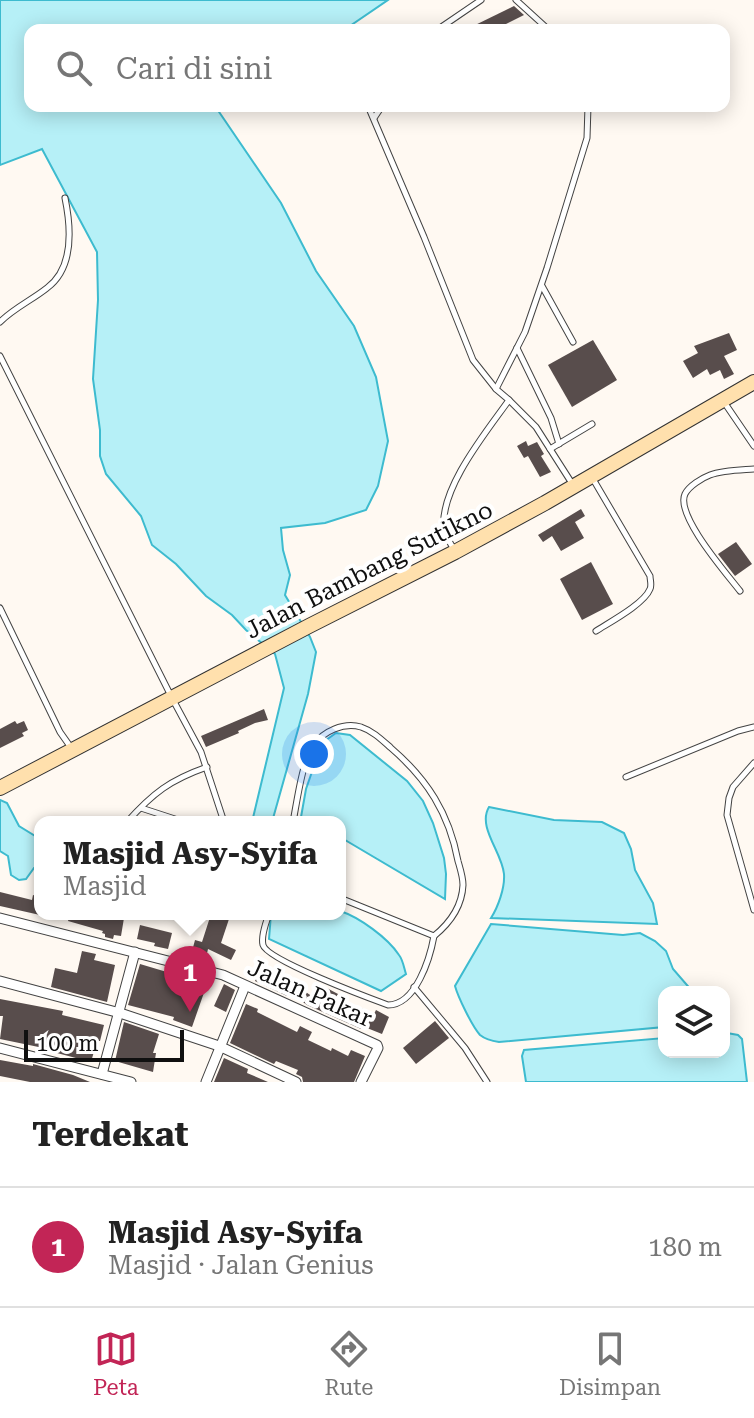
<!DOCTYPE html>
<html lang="id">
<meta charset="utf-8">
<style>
body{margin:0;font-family:"Roboto Serif",serif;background:#f6f6f6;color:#222}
.controls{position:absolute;right:24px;bottom:24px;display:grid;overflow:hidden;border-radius:16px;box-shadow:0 4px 20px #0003}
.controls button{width:72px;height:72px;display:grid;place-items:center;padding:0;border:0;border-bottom:2px solid #e0e0e0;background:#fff;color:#222;font:40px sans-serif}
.scale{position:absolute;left:24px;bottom:20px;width:160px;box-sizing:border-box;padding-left:8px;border:4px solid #101010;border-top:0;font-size:22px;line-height:28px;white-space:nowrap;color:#101010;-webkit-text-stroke:6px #fff;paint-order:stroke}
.you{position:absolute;left:314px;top:754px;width:28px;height:28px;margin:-20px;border:6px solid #fff;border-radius:50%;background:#1a73e8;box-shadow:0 0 0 12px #1a73e833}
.badge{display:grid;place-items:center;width:52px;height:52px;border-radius:50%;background:#c22556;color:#fff;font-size:26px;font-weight:700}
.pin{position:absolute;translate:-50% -66px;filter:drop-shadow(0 2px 4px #0008)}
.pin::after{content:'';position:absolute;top:42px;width:28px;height:24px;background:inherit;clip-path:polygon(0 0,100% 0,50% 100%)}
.popup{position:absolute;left:34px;top:816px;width:312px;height:104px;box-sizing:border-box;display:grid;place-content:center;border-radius:16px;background:#fff;filter:drop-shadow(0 2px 6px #0005);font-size:26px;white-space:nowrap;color:#767676}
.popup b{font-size:30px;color:#222}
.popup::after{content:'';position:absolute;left:50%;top:100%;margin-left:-16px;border:16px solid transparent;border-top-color:#fff}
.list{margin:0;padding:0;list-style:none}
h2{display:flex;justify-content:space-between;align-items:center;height:104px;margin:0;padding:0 32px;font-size:34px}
h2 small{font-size:26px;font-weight:400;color:#767676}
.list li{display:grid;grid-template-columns:52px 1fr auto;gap:24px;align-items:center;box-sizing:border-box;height:120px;padding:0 32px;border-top:2px solid #e0e0e0}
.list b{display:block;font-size:30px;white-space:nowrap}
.list p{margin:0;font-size:26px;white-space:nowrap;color:#767676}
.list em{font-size:26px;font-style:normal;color:#767676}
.icon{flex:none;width:44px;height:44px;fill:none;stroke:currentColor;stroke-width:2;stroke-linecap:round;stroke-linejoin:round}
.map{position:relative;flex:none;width:754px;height:1082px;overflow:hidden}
.search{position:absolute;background:#fff;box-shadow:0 4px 20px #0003;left:24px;right:24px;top:24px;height:88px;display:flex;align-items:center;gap:20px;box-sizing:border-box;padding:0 28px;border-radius:16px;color:#767676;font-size:30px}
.sheet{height:224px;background:#fff}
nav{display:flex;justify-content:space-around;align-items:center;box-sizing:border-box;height:112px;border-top:2px solid #e0e0e0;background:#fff;font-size:22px;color:#767676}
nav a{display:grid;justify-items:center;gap:4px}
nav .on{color:#c22556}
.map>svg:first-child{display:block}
.water{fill:#b6f0f7;stroke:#3dbbcf;stroke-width:2}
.building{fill:#584d4c}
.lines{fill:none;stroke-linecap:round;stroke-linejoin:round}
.lane-casing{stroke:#434343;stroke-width:7}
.street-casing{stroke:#434343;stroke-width:11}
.secondary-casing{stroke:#323232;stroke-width:16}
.lane{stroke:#fff;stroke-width:5}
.street{stroke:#fff;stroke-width:9}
.secondary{stroke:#ffe0ad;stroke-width:14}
.labels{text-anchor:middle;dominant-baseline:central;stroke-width:8;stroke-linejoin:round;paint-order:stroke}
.street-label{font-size:24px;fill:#101010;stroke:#fff}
</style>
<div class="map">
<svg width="754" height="1082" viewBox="0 0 754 1082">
<rect width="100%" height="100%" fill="#fff9f2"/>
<g class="water">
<polygon points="0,0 388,0 344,30 30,30 30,106 215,106 281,203 316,271 354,326 376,377 388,441 378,486 366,510 325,523 281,528 283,550 290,575 285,595 310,637 316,652 308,694 272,822 252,822 284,688 275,654 246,630 232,615 206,596 176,564 152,545 141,516 106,474 100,456 100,430 93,379 98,300 97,252 42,149 0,165"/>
<polygon points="336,733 350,735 407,781 423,801 433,823 444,858 446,874 445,899 340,837 340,822 311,822 301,817 306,789 322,743"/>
<polygon points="0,800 7,803 19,826 40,839 40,868 34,868 26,879 19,880 11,875 8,856 0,851"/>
<path d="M 489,807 L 554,820 L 602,822 L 624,833 L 631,849 L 635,870 L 653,903 L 657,924 L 491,918 C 498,907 505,888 504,874 C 502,852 477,827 489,807 Z"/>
<path d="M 340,911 C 359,917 388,938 399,955 C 403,960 404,968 406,974 L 381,991 L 269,939 L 271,914 L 340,914 Z"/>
<path d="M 491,924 L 623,935 L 640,933 L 655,941 L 666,951 L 673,969 L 693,992 L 664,992 L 664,1027 L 499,1042 C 492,1041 485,1039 480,1035 C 472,1026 458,997 455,986 Z"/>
<polygon points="727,1033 738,1035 742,1039 747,1082 526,1082 522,1056 524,1050 664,1038 664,1052 724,1052 724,1034"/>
</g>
<g class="building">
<polygon points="514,6 524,15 494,30 465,30"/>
<polygon points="729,333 737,350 724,356 734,374 724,379 720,370 710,375 707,369 693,378 683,361 698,353 694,346"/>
<polygon points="593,340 617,380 572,407 548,365"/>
<polygon points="526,441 528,446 537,442 544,454 541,456 551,472 540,477 528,456 524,458 517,446"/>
<polygon points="581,509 585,516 575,522 584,538 561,551 552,536 543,542 538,535"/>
<polygon points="736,542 752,564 735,576 718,554"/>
<polygon points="591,562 613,604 582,620 560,579"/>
<polygon points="264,709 268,720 255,723 238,731 239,733 206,747 201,736"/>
<polygon points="15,721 17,724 24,721 28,730 22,733 24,736 0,748 0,729"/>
<polygon points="0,892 32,900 33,895 40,897 40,915 0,906"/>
<polygon points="70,914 103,914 124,918 121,936 114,935 113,939 105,937 105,934 102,933 103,931 68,921"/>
<polygon points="211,914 230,916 221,943 236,950 231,960 208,949 205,962 190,959 195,940 202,942"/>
<polygon points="140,925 172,933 168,949 154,946 155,943 137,939"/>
<polygon points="82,951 96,954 94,960 115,965 107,1002 51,987 55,968 77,973"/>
<polygon points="140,964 207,984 192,1027 173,1020 174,1017 128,1005"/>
<polygon points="261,967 295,982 294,984 316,999 323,986 338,994 336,997 374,1014 376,1010 389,1017 382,1034 362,1026 361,1029 307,1005 289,992 287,996 255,981"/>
<polygon points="224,984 235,990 226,1012 214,1006"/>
<polygon points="0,999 63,1011 62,1015 104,1025 100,1041 97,1041 91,1062 57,1053 58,1051 0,1039 3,1016 0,1016"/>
<polygon points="246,1004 258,1009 257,1012 297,1032 300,1026 312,1032 308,1040 331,1051 332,1048 348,1056 351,1050 365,1056 354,1082 303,1082 302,1077 296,1074 298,1070 276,1061 274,1064 230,1043"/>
<polygon points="435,1021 449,1038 416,1064 403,1048"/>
<polygon points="124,1022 159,1034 153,1053 156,1053 153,1072 115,1061"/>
<polygon points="224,1058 248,1069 247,1073 268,1082 214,1082"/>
<polygon points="0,1060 33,1066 33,1064 73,1075 90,1082 30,1082 0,1076"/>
</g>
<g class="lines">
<defs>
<g id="lane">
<polyline points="516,0 549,30"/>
<polyline points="437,30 481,0"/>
<path d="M 368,106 L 424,237 L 473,360 L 496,389 L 509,400 C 487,431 439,489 444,529 C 445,536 451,544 455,551"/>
<polyline points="374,118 382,106"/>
<polyline points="542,286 573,342"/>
<path d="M 0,322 C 14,308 32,300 47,288 C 74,268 71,227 65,198"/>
<polyline points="517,348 551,418 559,444"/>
<polyline points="0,356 172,698 201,752 224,822"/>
<polyline points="496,389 525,332 547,268 587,138 588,106"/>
<polyline points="509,400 536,427 573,485"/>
<polyline points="724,402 754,446"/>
<polyline points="550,449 592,424"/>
<path d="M 593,479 L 650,576 C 650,580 652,585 650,589 C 644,604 610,622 596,631"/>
<path d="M 740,591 C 727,574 675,515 685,494 C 689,486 702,478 710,475 C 723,470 740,470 754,469"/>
<polyline points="0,608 60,732 72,749"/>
<polyline points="754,763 733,787 729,798 727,815 754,910"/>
<polyline points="626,777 738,731 754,727"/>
<polyline points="141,808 184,822"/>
<path d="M 127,822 C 153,793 170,780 207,767"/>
<path d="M 293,822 C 297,802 302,762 313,746 C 323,731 344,722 361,727 C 373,731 382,740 391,748 C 427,779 449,813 458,861 C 460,868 463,877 463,885 C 462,906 450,923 434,936 L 340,898"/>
<path d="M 269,914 C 266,922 261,937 263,945 C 267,960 369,998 388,1005 C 416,1005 430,958 434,936"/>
<polyline points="414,987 465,1048 487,1082"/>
</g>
<g id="street">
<polyline points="0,918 223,975 377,1045 378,1048 361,1082"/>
<polyline points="0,981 120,1013 219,1046 296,1082"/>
<polyline points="0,1048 131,1082"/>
<polyline points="102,1074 135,952"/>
<polyline points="206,1082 245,986"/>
</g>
<polyline id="secondary" points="0,788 309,626 455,552 545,503 754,382"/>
</defs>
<use href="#lane" class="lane-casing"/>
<use href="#street" class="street-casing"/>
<use href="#secondary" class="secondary-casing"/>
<use href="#lane" class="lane"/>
<use href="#street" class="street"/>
<use href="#secondary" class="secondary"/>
</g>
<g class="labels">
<g class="street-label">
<text transform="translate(369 570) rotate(-27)">Jalan Bambang Sutikno</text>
<text transform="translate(310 993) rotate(24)">Jalan Pakar</text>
</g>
</g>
</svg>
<div class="controls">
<button><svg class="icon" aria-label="layers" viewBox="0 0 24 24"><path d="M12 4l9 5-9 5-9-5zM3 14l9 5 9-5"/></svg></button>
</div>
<div class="scale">100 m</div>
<div class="you"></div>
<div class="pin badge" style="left:190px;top:1012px">1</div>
<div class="popup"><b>Masjid Asy-Syifa</b>Masjid</div>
<div class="search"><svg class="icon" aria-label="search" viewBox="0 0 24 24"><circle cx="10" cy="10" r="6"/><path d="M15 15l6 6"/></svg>Cari di sini</div>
</div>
<section class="sheet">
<h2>Terdekat<small></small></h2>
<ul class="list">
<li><span class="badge">1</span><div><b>Masjid Asy-Syifa</b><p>Masjid · Jalan Genius</p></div><em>180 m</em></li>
</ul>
</section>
<nav>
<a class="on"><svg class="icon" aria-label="map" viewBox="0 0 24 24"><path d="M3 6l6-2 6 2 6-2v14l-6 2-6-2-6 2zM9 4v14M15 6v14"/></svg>Peta</a>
<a><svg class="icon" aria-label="directions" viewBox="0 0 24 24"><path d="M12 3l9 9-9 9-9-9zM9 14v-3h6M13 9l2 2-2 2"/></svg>Rute</a>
<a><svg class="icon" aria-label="saved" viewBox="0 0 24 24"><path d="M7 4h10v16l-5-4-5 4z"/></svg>Disimpan</a>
</nav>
